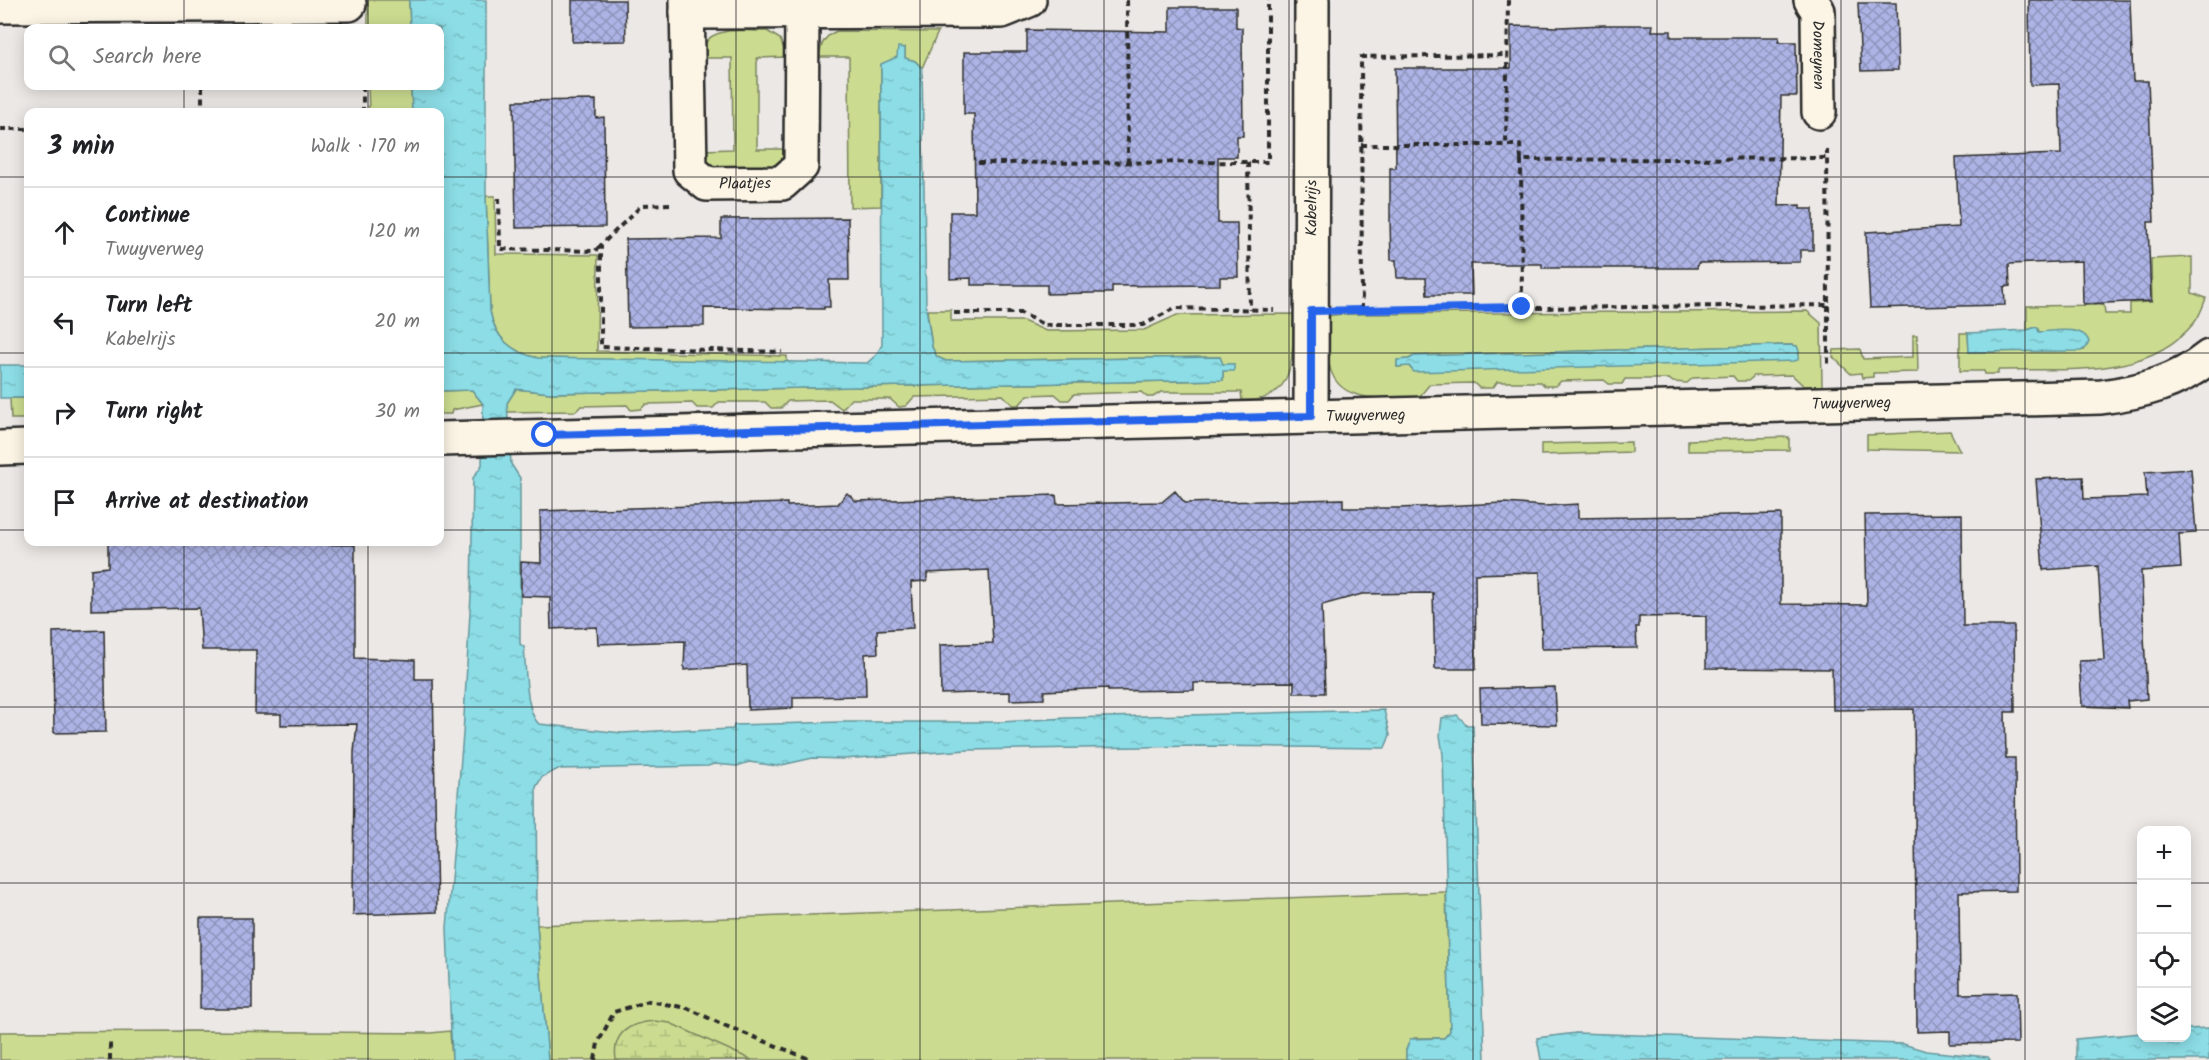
<!DOCTYPE html>
<meta charset="utf-8">
<style>
body{margin:0;font-family:Kalam,sans-serif;background:#f6f6f6;color:#202124}
.controls{position:absolute;right:18px;bottom:18px;display:grid;overflow:hidden;border-radius:12px;box-shadow:0 3px 15px #0003}
.controls button{width:54px;height:54px;display:grid;place-items:center;padding:0;border:0;border-bottom:2px solid #e0e0e0;background:#fff;color:#202124;font:30px sans-serif}
.stop{position:absolute;width:18px;height:18px;margin:-14px;border:4px solid #2563eb;border-radius:50%;background:#fff}
.stop.end{background:#2563eb;border-color:#fff;box-shadow:0 2px 6px #0008}
.list{margin:0;padding:0;list-style:none}
h2{display:flex;justify-content:space-between;align-items:center;height:78px;margin:0;padding:0 24px;font-size:26px}
h2 small{font-size:20px;font-weight:400;color:#757577}
.list li{display:grid;grid-template-columns:39px 1fr auto;gap:18px;align-items:center;box-sizing:border-box;height:90px;padding:0 24px;border-top:2px solid #e0e0e0}
.list b{display:block;font-size:22px;white-space:nowrap}
.list p{margin:0;font-size:20px;white-space:nowrap;color:#757577}
.list em{font-size:20px;font-style:normal;color:#757577}
.icon{flex:none;width:33px;height:33px;fill:none;stroke:currentColor;stroke-width:2;stroke-linecap:round;stroke-linejoin:round}
.map{position:relative;flex:none;width:2209px;height:1060px;overflow:hidden}
.search{position:absolute;background:#fff;box-shadow:0 3px 15px #0003;left:24px;top:24px;width:420px;height:66px;display:flex;align-items:center;gap:15px;box-sizing:border-box;padding:0 21px;border-radius:12px;color:#757577;font-size:22px}
.panel{position:absolute;background:#fff;box-shadow:0 3px 15px #0003;left:24px;top:108px;width:420px;height:438px;border-radius:12px}
.map>svg:first-child{display:block}
.grass{fill:#cbdc90;stroke:#7b845e;stroke-width:1.5;fill-rule:evenodd}
.wetland{fill:url(#wetland-marsh);stroke:#7b845e;stroke-width:1.5}
.water{fill:url(#water-ripples);stroke:#65969b;stroke-width:1.5}
.building{fill:url(#building-cross-hatch);stroke:#2b2b2b;stroke-width:1.5}
.lines{fill:none;stroke-linecap:round;stroke-linejoin:round}
.minor-casing{stroke:#2b2b2b;stroke-width:38}
.path{stroke:#2b2b2b;stroke-width:4;stroke-dasharray:6 4.5;stroke-linecap:butt}
.minor{stroke:#fcf5e5;stroke-width:33}
.route{stroke:#2563eb;stroke-width:8}
.grid{fill:none;stroke:#2b2b2b;stroke-width:1.5;stroke-opacity:0.55}
.labels{text-anchor:middle;dominant-baseline:central;stroke-width:6;stroke-linejoin:round;paint-order:stroke}
.street-label{font-size:16px;fill:#2b2b2b;stroke:#fcf5e5}
</style>
<div class="map">
<svg width="2209" height="1060" viewBox="0 0 2209 1060">
<defs>
<pattern id="wetland-marsh" width="20" height="14" patternUnits="userSpaceOnUse" patternTransform="scale(1.5)"><rect width="20" height="14" fill="#cbdc90"/><path d="M1 5h8M5 5V1M11 12h8M15 12V8" fill="none" stroke="#aebd7c"/></pattern>
<pattern id="water-ripples" width="26" height="14" patternUnits="userSpaceOnUse" patternTransform="scale(1.5)"><rect width="26" height="14" fill="#8cdde6"/><path d="M2 4q2-2 4 0t4 0M15 11q2-2 4 0t4 0" fill="none" stroke="#79bec5"/></pattern>
<pattern id="building-cross-hatch" width="8" height="8" patternUnits="userSpaceOnUse" patternTransform="scale(1.5)"><rect width="8" height="8" fill="#adb4e5"/><path d="M0 0l8 8M0 8l8-8" fill="none" stroke="#8d93ba"/></pattern>
</defs>
<rect width="100%" height="100%" fill="#ece8e5"/>
<filter id="ink" filterUnits="userSpaceOnUse"><feTurbulence type="fractalNoise" baseFrequency=".0167" numOctaves="2"/><feDisplacementMap in="SourceGraphic" scale="12" xChannelSelector="R" yChannelSelector="G"/><feConvolveMatrix kernelMatrix="1 2 1 2 8 2 1 2 1" color-interpolation-filters="sRGB"/></filter>
<g filter="url(#ink)">
<g class="grass">
<polygon points="368,0 409,0 410,28 368,28"/>
<path d="M 767,31 L 780,39 L 787,57 L 757,58 L 757,149 L 788,149 C 785,159 781,164 771,168 L 715,169 C 706,165 704,160 703,150 L 733,149 L 732,58 L 701,58 C 702,54 703,48 705,44 C 714,25 750,32 767,31 Z"/>
<path d="M 837,31 L 938,32 L 922,68 L 915,61 L 905,58 L 905,48 L 898,57 L 881,65 L 881,206 L 850,207 L 849,57 L 819,57 C 821,44 824,36 837,31 Z"/>
<polygon points="368,86 411,86 412,112 369,112"/>
<path d="M 486,196 L 495,196 L 496,254 L 598,255 L 597,351 L 787,356 L 787,363 L 538,358 C 512,352 495,339 490,311 Z"/>
<path d="M 2192,257 L 2192,293 L 2206,298 C 2203,306 2200,316 2194,323 C 2147,380 2065,368 1998,370 L 1998,374 L 1985,374 L 1984,371 L 1960,371 L 1960,333 L 1968,333 L 1969,352 L 2084,350 L 2070,331 L 2039,332 L 2037,327 L 2027,330 L 2027,306 L 2104,305 L 2105,314 L 2130,314 L 2130,303 L 2152,302 L 2151,259 Z"/>
<path d="M 927,310 L 951,310 L 951,321 L 1023,321 L 1046,331 L 1144,330 L 1177,315 L 1293,314 C 1293,353 1297,404 1242,400 L 1241,392 L 1161,392 L 1153,397 L 1147,397 L 1141,392 L 1074,394 L 1069,400 L 1062,400 L 1055,394 L 1028,395 L 1019,405 L 1013,405 L 1003,395 L 914,397 L 906,406 L 899,407 L 890,399 L 851,399 L 842,409 L 830,400 L 788,401 L 781,408 L 771,408 L 765,402 L 719,402 L 713,408 L 697,408 L 692,403 L 646,404 L 641,409 L 631,410 L 627,405 L 581,406 L 576,411 L 507,412 L 507,403 L 516,389 L 551,393 L 1223,380 L 1223,371 L 1234,364 L 1223,365 L 1220,357 L 946,361 L 937,357 L 932,347 Z"/>
<path d="M 1807,311 L 1821,323 L 1822,386 L 1804,386 L 1792,375 L 1754,376 L 1748,381 L 1737,381 L 1733,376 L 1693,378 L 1687,383 L 1673,382 L 1669,379 L 1625,379 L 1622,384 L 1609,384 L 1604,380 L 1561,381 L 1556,386 L 1545,386 L 1540,382 L 1497,382 L 1493,388 L 1479,388 L 1474,383 L 1430,384 L 1419,397 C 1387,397 1336,407 1329,363 C 1326,348 1327,332 1326,316 L 1341,314 ZM 1790,345 L 1797,346 L 1799,356 L 1411,369 L 1409,366 L 1397,367 L 1397,361 L 1409,359 L 1414,356 Z"/>
<polygon points="1913,335 1917,335 1918,372 1873,373 1873,377 1862,378 1861,373 1851,374 1833,357 1834,350 1860,349 1863,359 1913,357"/>
<polygon points="472,390 483,404 452,410 451,414 440,414 440,391"/>
<polygon points="10,398 28,398 28,419 11,419"/>
<polygon points="1950,431 1960,451 1867,449 1867,435"/>
<polygon points="1789,437 1789,450 1688,451 1688,440"/>
<polygon points="1631,442 1631,452 1541,455 1541,444"/>
<polygon points="1446,892 1450,1031 1444,1038 1414,1038 1406,1050 1406,1060 548,1060 537,925"/>
<polygon points="194,1031 431,1033 450,1031 452,1060 0,1060 0,1032"/>
</g>
<path class="wetland" d="M 654,1021 L 670,1023 L 752,1060 L 616,1060 C 612,1033 629,1023 654,1021 Z"/>
<g class="water">
<path d="M 409,0 L 486,0 L 486,196 L 490,311 C 495,339 512,352 538,358 L 867,363 L 876,355 L 882,345 L 881,64 L 897,57 L 898,47 L 905,48 L 905,58 L 915,61 L 922,68 L 926,307 L 932,347 L 937,357 L 946,361 L 1220,357 L 1223,364 L 1234,364 L 1234,371 L 1223,371 L 1223,380 L 551,393 L 516,389 L 507,403 L 511,464 L 520,478 L 520,644 L 524,647 C 526,666 525,712 539,724 L 622,733 L 690,729 L 690,731 L 733,729 L 734,725 L 841,722 L 1001,722 L 1066,718 L 1384,710 L 1390,735 L 1385,748 L 1199,746 L 968,750 L 843,759 L 813,758 L 777,766 L 749,762 L 737,766 L 714,764 L 708,766 L 558,769 L 542,777 L 536,787 L 537,925 L 548,1060 L 452,1060 L 447,928 L 463,734 L 471,595 L 473,478 L 482,465 L 483,404 L 472,390 L 440,391 L 440,112 L 412,112 L 411,86 L 440,86 L 440,28 L 410,28 Z"/>
<path d="M 2037,327 L 2039,332 C 2053,331 2084,325 2089,342 L 2086,348 L 2081,351 L 1969,352 L 1968,333 L 2027,330 Z"/>
<polygon points="1790,345 1797,346 1799,351 1798,360 1794,361 1414,372 1409,366 1397,367 1397,360 1409,359 1414,356"/>
<rect x="0" y="365" width="28" height="33"/>
<polygon points="1457,715 1467,725 1473,725 1485,1060 1406,1060 1406,1050 1410,1039 1444,1038 1450,1031 1443,755 1440,735 1442,718"/>
<polygon points="2209,1028 2209,1060 2076,1060 2076,1039 2141,1033 2142,1038 2186,1038 2187,1029"/>
<polygon points="1576,1033 1903,1044 1926,1051 1988,1057 1990,1060 1541,1060 1537,1038"/>
</g>
<g class="building">
<polygon points="572,0 625,0 626,41 572,42"/>
<polygon points="2029,0 2130,0 2133,81 2148,81 2154,222 2148,222 2151,301 2083,304 2082,261 2009,264 2010,286 2004,287 2005,305 1870,308 1866,232 1959,227 1956,158 2061,154 2059,84 2030,85"/>
<polygon points="1858,3 1896,3 1898,70 1861,71"/>
<polygon points="1170,7 1236,7 1236,27 1242,28 1243,136 1237,136 1237,157 1218,157 1218,223 1237,223 1238,277 1220,277 1220,285 1112,286 1112,293 1094,293 1047,294 1047,285 971,285 971,278 950,279 950,212 975,212 974,114 964,114 964,52 1027,52 1027,30 1170,32"/>
<polygon points="1604,25 1653,25 1652,31 1671,31 1671,37 1779,37 1778,42 1796,42 1797,96 1781,96 1779,206 1800,205 1800,209 1813,209 1813,250 1800,250 1800,262 1698,263 1697,268 1542,268 1542,264 1471,264 1472,295 1427,295 1426,278 1397,278 1396,260 1391,260 1390,221 1390,168 1396,168 1395,68 1511,68 1511,26 1560,27"/>
<polygon points="596,100 596,118 604,117 605,227 516,228 514,101"/>
<polygon points="848,218 849,280 829,280 830,307 824,307 824,309 704,308 704,326 628,327 626,239 721,238 721,219"/>
<polygon points="2191,469 2196,533 2179,534 2181,568 2141,571 2147,699 2127,701 2128,708 2082,706 2079,661 2104,660 2098,566 2043,570 2036,479 2083,477 2084,499 2147,497 2145,472"/>
<polygon points="1175,491 1185,503 1343,499 1343,508 1400,508 1504,503 1545,506 1578,504 1578,518 1781,514 1781,604 1867,605 1865,515 1962,514 1963,626 2014,626 2015,712 2005,712 2006,758 2015,758 2016,891 1959,892 1960,994 2017,993 2018,1043 1950,1044 1950,1031 1917,1032 1914,709 1833,710 1832,669 1706,668 1706,616 1639,617 1639,627 1636,627 1637,648 1542,649 1540,572 1475,574 1476,669 1435,669 1433,593 1362,594 1322,605 1325,693 1294,693 1294,682 1194,683 1194,690 1108,691 1108,688 1044,691 1044,699 1010,700 1010,692 941,694 940,645 993,643 989,570 927,573 927,581 911,582 913,628 877,630 878,653 865,654 866,696 793,697 793,708 748,710 747,665 684,670 685,641 598,644 597,627 551,629 550,597 521,596 521,562 541,563 540,511 787,503 787,506 838,504 847,493 856,501 1056,495 1057,504 1162,502"/>
<polygon points="108,542 258,542 258,544 355,545 355,658 415,660 415,679 433,679 437,912 353,915 354,752 357,724 281,725 281,714 255,714 256,650 202,650 199,608 91,610 91,569 108,567"/>
<polygon points="104,630 106,732 54,733 53,632"/>
<polygon points="1555,687 1557,725 1481,724 1480,689"/>
<rect x="200" y="918" width="52" height="91"/>
</g>
<g class="lines">
<defs>
<g id="minor">
<path id="s1" d="M 687,0 L 690,170 L 707,184 L 782,183 L 801,166 L 802,12"/>
<path id="s2" d="M 1811,0 L 1818,11 L 1819,112"/>
<polyline points="0,6 349,4"/>
<polyline points="687,12 1002,11 1029,0"/>
<path id="s3" d="M 1311,416 L 1312,0"/>
<path id="s4" d="M 440,439 L 2101,397 C 2141,392 2177,383 2209,357"/>
<polyline points="0,448 28,447"/>
</g>
</defs>
<use href="#minor" class="minor-casing"/>
<g class="path">
<polyline points="1127,0 1128,163"/>
<polyline points="1508,0 1506,145 1520,145 1521,160 1828,158"/>
<polyline points="202,86 202,112"/>
<polyline points="363,86 363,112"/>
<polyline points="0,129 28,129"/>
<polyline points="1361,145 1506,145"/>
<polyline points="1521,160 1522,307"/>
<polyline points="1248,162 1250,310"/>
<polyline points="978,163 1268,162 1268,0"/>
<polyline points="499,198 500,249 595,251 601,245"/>
<polyline points="670,204 642,205 601,245 601,347 782,352"/>
<polyline points="1828,305 1828,367"/>
<polyline points="1348,310 1828,305 1827,147"/>
<polyline points="1362,310 1361,57 1507,55"/>
<polyline points="954,313 1021,313 1044,325 1143,325 1175,308 1274,310"/>
<polyline points="110,1060 110,1042"/>
<polyline points="595,1060 598,1043 614,1012 649,1001 687,1008 726,1026 812,1060"/>
</g>
<use href="#minor" class="minor"/>
</g>
</g>
<g class="lines" filter="url(#ink)">
<polyline class="route" points="545,435 1311,416 1311,311 1522,307"/>
</g>
<path class="grid" d="M 184,0 L 184,28M 368,0 L 368,28M 552,0 L 552,1060M 736,0 L 736,1060M 920,0 L 920,1060M 1104,0 L 1104,1060M 1289,0 L 1289,1060M 1473,0 L 1473,1060M 1657,0 L 1657,1060M 1841,0 L 1841,1060M 2025,0 L 2025,1060M 184,86 L 184,112M 368,86 L 368,112M 0,177 L 28,177M 440,177 L 2209,177M 0,353 L 28,353M 440,353 L 2209,353M 0,530 L 28,530M 440,530 L 2209,530M 184,542 L 184,1060M 368,542 L 368,1060M 0,707 L 2209,707M 0,883 L 2142,883M 2186,883 L 2209,883"/>
<g class="labels">
<g class="street-label">
<text stroke="none"><textPath href="#s2" startOffset="57">Domeynen</textPath></text>
<text stroke="none"><textPath href="#s1" startOffset="230">Plaatjes</textPath></text>
<text stroke="none"><textPath href="#s3" startOffset="208">Kabelrijs</textPath></text>
<text stroke="none"><textPath href="#s4" startOffset="1412">Twuyverweg</textPath></text>
<text stroke="none"><textPath href="#s4" startOffset="926">Twuyverweg</textPath></text>
</g>
</g>
</svg>
<div class="controls">
<button>+</button>
<button>−</button>
<button><svg class="icon" aria-label="locate" viewBox="0 0 24 24"><circle cx="12" cy="12" r="6"/><path d="M12 2v4M12 18v4M2 12h4M18 12h4"/></svg></button>
<button><svg class="icon" aria-label="layers" viewBox="0 0 24 24"><path d="M12 4l9 5-9 5-9-5zM3 14l9 5 9-5"/></svg></button>
</div>
<div class="stop" style="left:545px;top:435px"></div>
<div class="stop end" style="left:1522px;top:307px"></div>
<div class="search"><svg class="icon" aria-label="search" viewBox="0 0 24 24"><circle cx="10" cy="10" r="6"/><path d="M15 15l6 6"/></svg>Search here</div>
<section class="panel">
<h2>3 min<small>Walk · 170 m</small></h2>
<ul class="list">
<li><svg class="icon" aria-label="ahead" viewBox="0 0 24 24"><path d="M12 20V5M6 11l6-6 6 6"/></svg><div><b>Continue</b><p>Twuyverweg</p></div><em>120 m</em></li>
<li><svg class="icon" aria-label="left" viewBox="0 0 24 24"><path d="M17 20v-9H6M10 6l-5 5 5 5"/></svg><div><b>Turn left</b><p>Kabelrijs</p></div><em>20 m</em></li>
<li><svg class="icon" aria-label="right" viewBox="0 0 24 24"><path d="M7 20v-9h11M14 6l5 5-5 5"/></svg><div><b>Turn right</b></div><em>30 m</em></li>
<li><svg class="icon" aria-label="arrive" viewBox="0 0 24 24"><path d="M6 21V4h12l-3 4 3 4H6"/></svg><div><b>Arrive at destination</b></div></li>
</ul>
</section>
</div>
